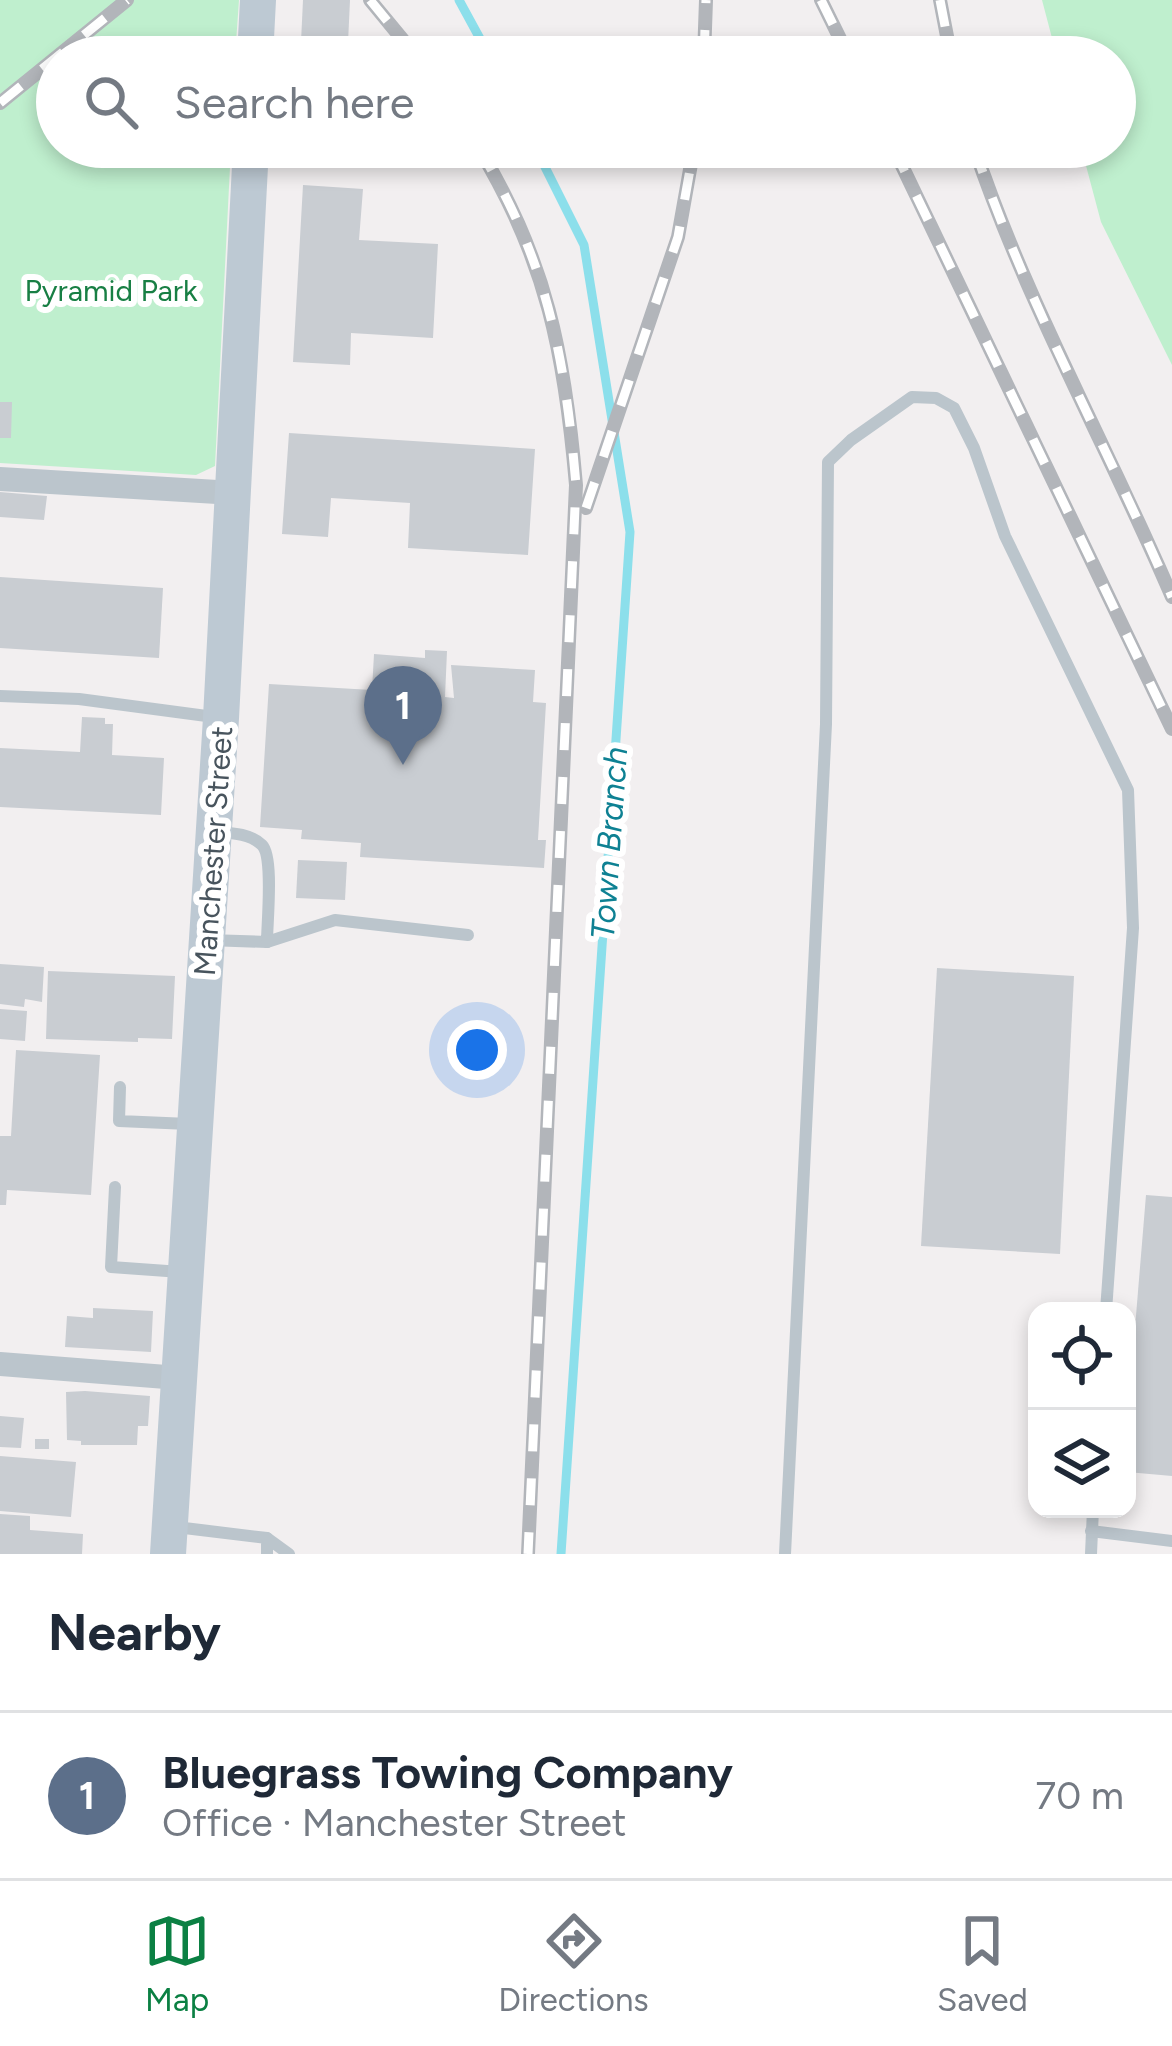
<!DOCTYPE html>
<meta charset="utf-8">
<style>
body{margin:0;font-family:Figtree,sans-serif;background:#f6f6f7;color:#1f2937}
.controls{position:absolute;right:36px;bottom:36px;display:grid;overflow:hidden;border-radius:24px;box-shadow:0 6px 18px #0003}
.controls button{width:108px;height:108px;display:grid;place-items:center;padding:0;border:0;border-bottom:3px solid #e0e1e3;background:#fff;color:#1f2937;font:60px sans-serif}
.you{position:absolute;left:477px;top:1050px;width:42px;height:42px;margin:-30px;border:9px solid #fff;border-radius:50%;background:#1a73e8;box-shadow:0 0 0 18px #1a73e833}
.badge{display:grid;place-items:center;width:78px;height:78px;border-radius:50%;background:#0b8043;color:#fff;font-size:39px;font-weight:700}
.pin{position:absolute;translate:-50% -99px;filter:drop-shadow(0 3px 6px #0008)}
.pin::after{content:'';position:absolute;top:63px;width:42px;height:36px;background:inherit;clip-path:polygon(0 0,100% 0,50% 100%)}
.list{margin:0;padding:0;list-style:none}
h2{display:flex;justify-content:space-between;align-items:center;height:156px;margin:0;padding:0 48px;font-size:51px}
h2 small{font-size:39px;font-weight:400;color:#747a83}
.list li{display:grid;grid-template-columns:78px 1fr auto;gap:36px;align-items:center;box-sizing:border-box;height:168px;padding:0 48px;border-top:3px solid #e0e1e3}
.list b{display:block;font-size:45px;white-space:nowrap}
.list p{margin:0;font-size:39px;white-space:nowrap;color:#747a83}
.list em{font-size:39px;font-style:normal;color:#747a83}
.icon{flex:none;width:66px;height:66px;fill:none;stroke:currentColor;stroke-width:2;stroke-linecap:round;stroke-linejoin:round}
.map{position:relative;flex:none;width:1172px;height:1554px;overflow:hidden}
.search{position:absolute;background:#fff;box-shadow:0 6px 18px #0003;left:36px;right:36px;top:36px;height:132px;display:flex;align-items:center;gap:30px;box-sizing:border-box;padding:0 42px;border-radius:66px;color:#747a83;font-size:45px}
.sheet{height:324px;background:#fff}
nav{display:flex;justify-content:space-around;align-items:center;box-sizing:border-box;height:168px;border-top:3px solid #e0e1e3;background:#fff;font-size:33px;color:#747a83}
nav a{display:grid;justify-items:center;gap:6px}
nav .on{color:#0b8043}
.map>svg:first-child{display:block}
.green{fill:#bfefce}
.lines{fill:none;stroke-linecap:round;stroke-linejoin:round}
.stream{stroke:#8cdfeb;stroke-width:9}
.building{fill:#c9cdd2}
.service{stroke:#bbc5cc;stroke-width:12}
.minor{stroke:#bbc5cc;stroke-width:24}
.secondary{stroke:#bdc9d3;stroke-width:36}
.rail-casing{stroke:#b2b5ba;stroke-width:14}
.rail{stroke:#fff;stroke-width:9;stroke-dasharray:27;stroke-linecap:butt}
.labels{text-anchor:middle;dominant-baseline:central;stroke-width:12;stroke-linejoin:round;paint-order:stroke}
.park-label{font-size:30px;fill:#187f44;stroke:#fff}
.street-label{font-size:30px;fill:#48545d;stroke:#fff}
.water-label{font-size:33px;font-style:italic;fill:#0e8193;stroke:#fff}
</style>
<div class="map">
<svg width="1172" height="1554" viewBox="0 0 1172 1554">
<rect width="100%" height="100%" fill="#f2eff0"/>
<g class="green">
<polygon points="0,0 239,0 235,57 57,57 57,147 231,147 215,466 196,475 0,463"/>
<polygon points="1042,0 1172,0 1172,365 1101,222 1081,147 1115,147 1115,57 1057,57"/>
</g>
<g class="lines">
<g class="stream">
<polyline points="459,0 490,57"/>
<polyline points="535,147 584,245 630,532 561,1554"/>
</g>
</g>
<g class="building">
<polygon points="303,0 350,0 348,43 301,42"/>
<polygon points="303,185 363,189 359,240 438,244 433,338 351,333 350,365 293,362"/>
<polygon points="0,402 12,402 11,438 0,438"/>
<polygon points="289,433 535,449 528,555 408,548 410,503 331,498 328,537 282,534"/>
<polygon points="0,492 47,496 44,520 0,517"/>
<polygon points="0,577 163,588 159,658 0,648"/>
<polygon points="425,650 447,651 445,697 454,698 451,665 535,670 533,702 546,703 538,840 546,840 544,868 360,857 361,843 301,839 302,830 260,827 269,684 372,690 374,654 425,658"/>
<polygon points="82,717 105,718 105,724 113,724 112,755 164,758 161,815 0,807 0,748 80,752"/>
<polygon points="298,860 347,862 345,900 296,898"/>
<polygon points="0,964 44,967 42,1002 25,999 24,1007 0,1004"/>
<polygon points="937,968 1074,976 1060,1254 921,1246"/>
<polygon points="48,971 175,976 172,1039 138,1038 138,1042 46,1039"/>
<polygon points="0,1009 27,1011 25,1041 0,1039"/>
<polygon points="16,1050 100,1055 91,1195 7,1190 6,1205 0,1205 0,1136 11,1136"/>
<polygon points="1146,1195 1172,1197 1172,1476 1127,1472 1127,1424"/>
<polygon points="93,1308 153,1311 151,1352 65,1347 67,1316 93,1318"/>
<polygon points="85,1391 150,1396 148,1426 138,1426 137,1445 81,1445 81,1441 67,1440 66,1392"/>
<polygon points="0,1416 24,1418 21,1448 0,1447"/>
<rect x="35" y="1439" width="14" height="10"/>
<polygon points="0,1456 76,1462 71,1517 0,1511"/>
<polygon points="0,1514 30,1516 30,1530 83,1534 82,1554 0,1554"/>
</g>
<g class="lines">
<g class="service">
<polyline points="0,696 79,699 214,717"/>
<path d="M 208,940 L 267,942 C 267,922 274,857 262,845 C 250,833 230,833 215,832"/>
<polyline points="267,942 335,920 468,935"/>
<polyline points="120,1087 119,1121 189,1124"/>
<polyline points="115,1187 111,1267 181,1272"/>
<polyline points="176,1527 267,1538 267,1554"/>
<polyline points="1091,1531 1172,1541"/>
<polyline points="267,1538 289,1554"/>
<polyline points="785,1554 826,724 828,462 851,440 912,397 936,398 954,408 974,448 1005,536 1128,790 1133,928 1106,1311"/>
<polyline points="1091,1554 1093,1509"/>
</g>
<g class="minor">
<polyline points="0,479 234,493"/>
<polyline points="0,1364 179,1378"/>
</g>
<g class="secondary">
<polyline points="255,57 258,0"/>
<polyline points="168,1554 221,718 251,147"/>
</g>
<defs>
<g id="rail">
<polyline points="370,0 417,57"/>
<polyline points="821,0 849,57"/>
<polyline points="940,0 951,57"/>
<polyline points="704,57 706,0"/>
<polyline points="0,103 127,0"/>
<path d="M 478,147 C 547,260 565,356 576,485 L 528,1554"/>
<polyline points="893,147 1172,729"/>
<path d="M 974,147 C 1027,304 1107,445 1172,597"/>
<polyline points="586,508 678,237 694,147"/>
</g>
</defs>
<use href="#rail" class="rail-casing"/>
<use href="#rail" class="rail"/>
</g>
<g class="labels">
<g class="park-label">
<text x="111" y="290">Pyramid Park</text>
</g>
<g class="street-label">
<text transform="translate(213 851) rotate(-86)">Manchester Street</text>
</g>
<g class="water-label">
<text transform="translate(609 843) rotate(-86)">Town Branch</text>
</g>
</g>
</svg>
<div class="controls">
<button><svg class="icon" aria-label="locate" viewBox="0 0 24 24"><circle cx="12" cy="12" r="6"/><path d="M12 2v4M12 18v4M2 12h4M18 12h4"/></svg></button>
<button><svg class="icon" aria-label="layers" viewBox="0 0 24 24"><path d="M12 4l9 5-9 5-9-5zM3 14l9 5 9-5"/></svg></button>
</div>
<div class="you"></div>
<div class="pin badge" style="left:403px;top:765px;background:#5c6f8a">1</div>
<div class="search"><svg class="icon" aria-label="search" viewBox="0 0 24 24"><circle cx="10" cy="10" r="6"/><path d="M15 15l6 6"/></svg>Search here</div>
</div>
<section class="sheet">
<h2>Nearby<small></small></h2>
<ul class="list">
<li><span class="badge" style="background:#5c6f8a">1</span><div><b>Bluegrass Towing Company</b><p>Office · Manchester Street</p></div><em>70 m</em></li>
</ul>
</section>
<nav>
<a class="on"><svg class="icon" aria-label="map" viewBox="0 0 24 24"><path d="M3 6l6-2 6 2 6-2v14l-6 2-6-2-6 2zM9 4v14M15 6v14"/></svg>Map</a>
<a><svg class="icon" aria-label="directions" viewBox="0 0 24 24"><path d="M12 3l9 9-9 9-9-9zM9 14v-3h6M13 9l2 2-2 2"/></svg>Directions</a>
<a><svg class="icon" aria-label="saved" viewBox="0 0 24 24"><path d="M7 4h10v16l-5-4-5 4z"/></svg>Saved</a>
</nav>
